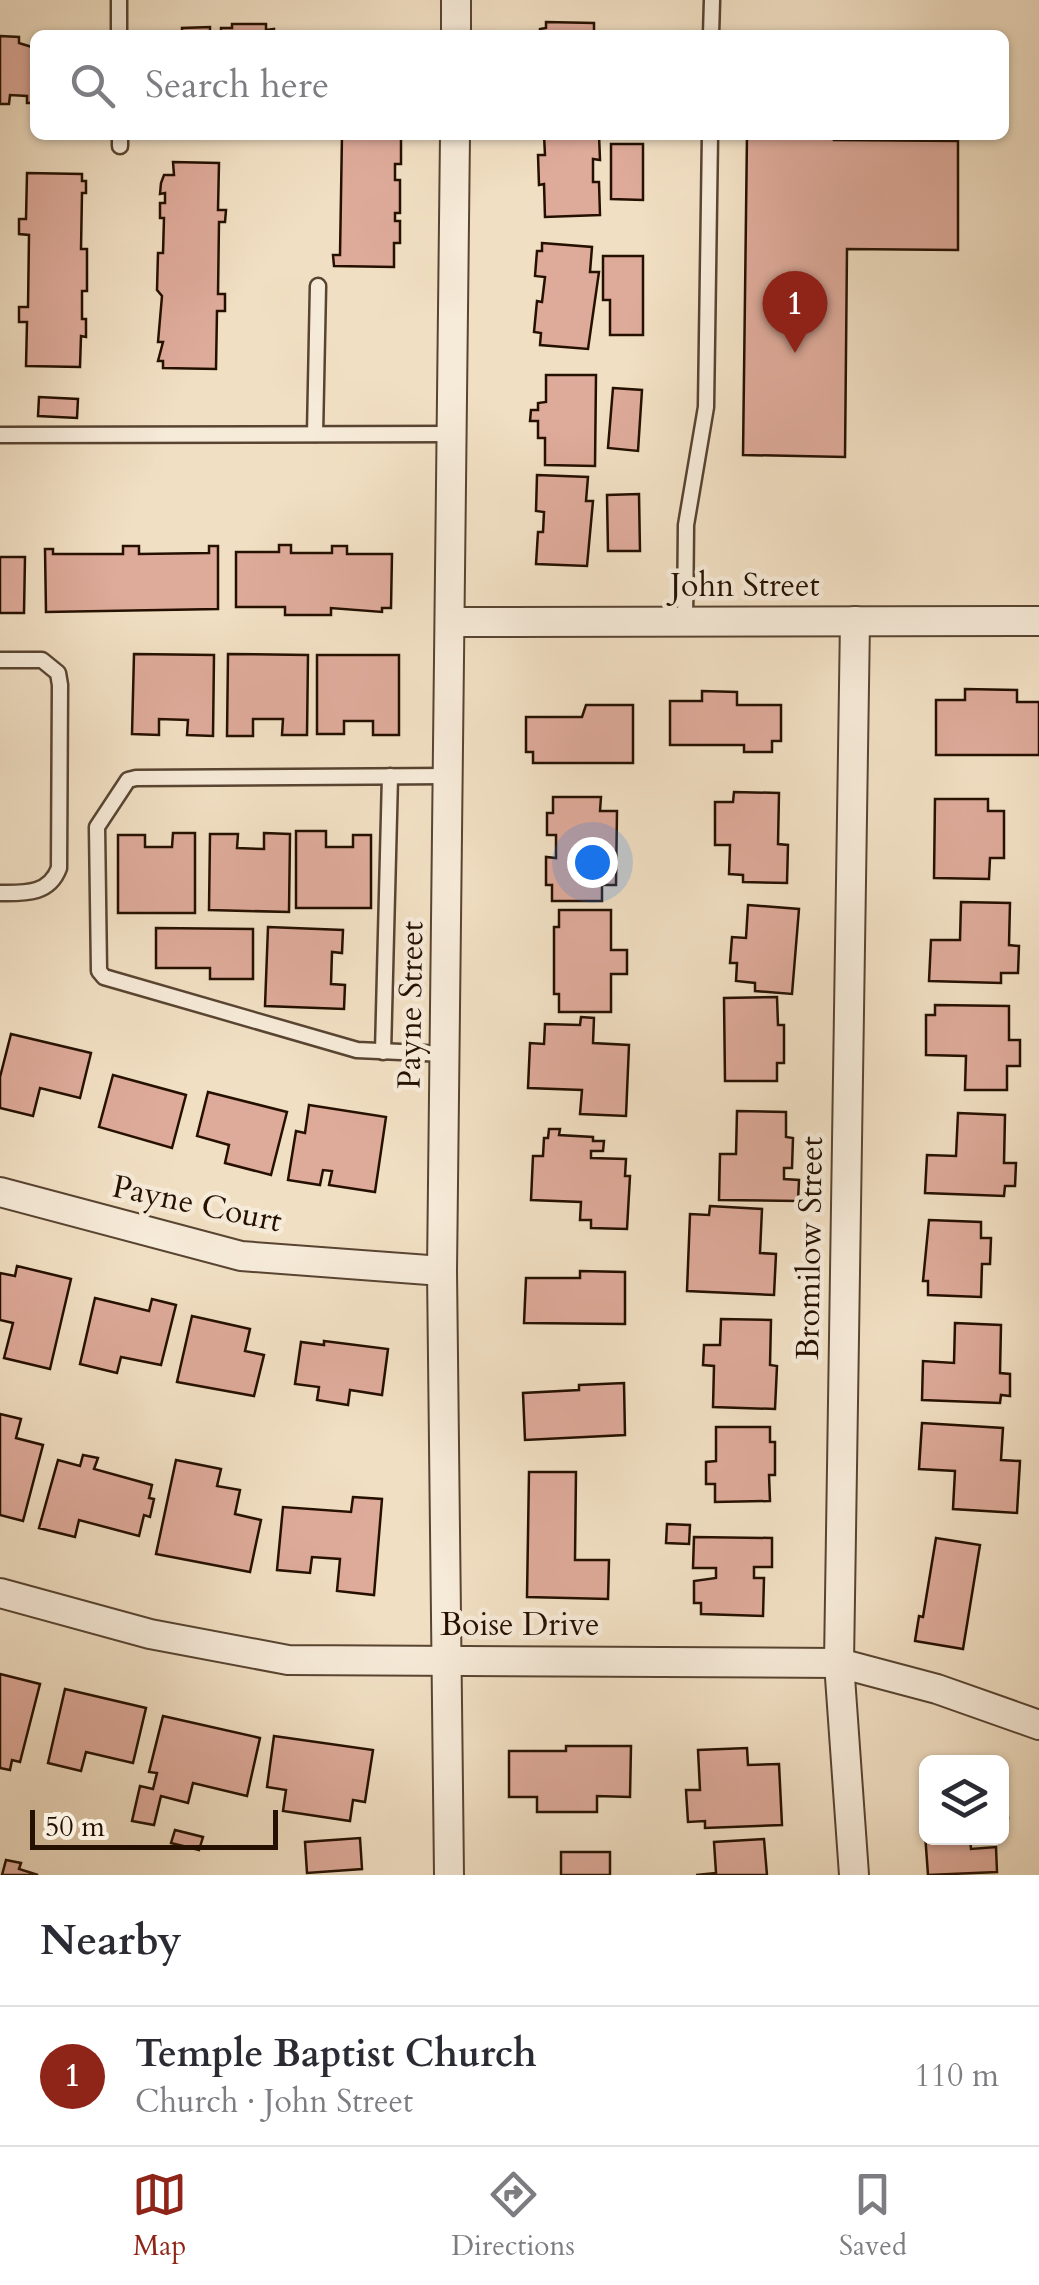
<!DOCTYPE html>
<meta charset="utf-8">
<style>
body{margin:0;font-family:Cardo,serif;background:#f7f7f7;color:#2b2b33}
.controls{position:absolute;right:30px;bottom:30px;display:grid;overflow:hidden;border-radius:15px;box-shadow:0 2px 8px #0004}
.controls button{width:90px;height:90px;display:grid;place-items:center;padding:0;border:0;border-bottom:2px solid #e1e1e2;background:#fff;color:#2b2b33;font:50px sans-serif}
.scale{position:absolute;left:30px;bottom:25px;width:248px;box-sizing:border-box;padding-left:10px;border:5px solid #251000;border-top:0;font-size:28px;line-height:35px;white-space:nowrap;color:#251000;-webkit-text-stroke:8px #f6ead8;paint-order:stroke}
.you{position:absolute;left:592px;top:862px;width:35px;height:35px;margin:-25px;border:8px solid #fff;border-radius:50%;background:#1a73e8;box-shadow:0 0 0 15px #1a73e833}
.badge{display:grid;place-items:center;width:65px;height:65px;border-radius:50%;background:#8f2418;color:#fff;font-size:32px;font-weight:700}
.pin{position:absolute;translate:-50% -82px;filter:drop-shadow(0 2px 5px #0008)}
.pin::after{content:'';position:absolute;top:52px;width:35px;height:30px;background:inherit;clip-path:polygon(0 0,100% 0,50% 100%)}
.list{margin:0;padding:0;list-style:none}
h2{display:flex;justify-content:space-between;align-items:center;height:130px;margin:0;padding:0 40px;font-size:42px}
h2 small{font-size:32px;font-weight:400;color:#7c7c81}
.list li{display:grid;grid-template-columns:65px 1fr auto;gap:30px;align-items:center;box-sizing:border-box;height:140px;padding:0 40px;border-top:2px solid #e1e1e2}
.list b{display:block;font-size:38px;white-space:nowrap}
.list p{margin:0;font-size:32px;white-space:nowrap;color:#7c7c81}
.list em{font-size:32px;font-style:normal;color:#7c7c81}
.icon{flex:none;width:55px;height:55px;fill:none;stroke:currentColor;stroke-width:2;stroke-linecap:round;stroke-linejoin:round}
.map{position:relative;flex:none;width:1039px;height:1875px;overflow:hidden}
.search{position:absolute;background:#fff;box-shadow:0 2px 8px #0004;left:30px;right:30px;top:30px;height:110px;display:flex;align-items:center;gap:25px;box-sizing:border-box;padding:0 35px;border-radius:15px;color:#7c7c81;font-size:38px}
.sheet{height:270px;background:#fff}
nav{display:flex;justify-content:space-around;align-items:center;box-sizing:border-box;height:140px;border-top:2px solid #e1e1e2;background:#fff;font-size:28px;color:#7c7c81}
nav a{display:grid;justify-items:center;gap:5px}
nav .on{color:#8f2418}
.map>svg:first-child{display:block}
.building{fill:#deaa9a;stroke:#251000;stroke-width:2.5}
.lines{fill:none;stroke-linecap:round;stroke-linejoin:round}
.service-casing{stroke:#584431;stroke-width:19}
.minor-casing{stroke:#584431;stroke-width:32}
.service{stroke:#f6ead8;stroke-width:14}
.minor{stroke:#f6ead8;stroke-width:28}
.labels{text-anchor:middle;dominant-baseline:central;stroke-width:9;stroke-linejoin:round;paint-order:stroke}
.street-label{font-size:32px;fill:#251000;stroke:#f6ead8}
</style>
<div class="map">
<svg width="1039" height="1875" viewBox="0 0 1039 1875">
<rect width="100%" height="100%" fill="#f1dfc3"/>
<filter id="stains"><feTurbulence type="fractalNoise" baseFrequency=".002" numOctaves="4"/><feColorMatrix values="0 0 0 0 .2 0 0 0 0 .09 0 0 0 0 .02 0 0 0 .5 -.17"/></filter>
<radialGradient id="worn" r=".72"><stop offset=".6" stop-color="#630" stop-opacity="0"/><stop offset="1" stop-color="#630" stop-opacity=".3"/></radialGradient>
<g class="building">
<polygon points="546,22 594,23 594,35 540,35 540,29 546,28"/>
<polygon points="232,24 266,24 266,30 274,29 274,35 221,35 221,28 232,28"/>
<polygon points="210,27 210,35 182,35 182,28"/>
<polygon points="0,36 19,37 19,43 35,48 35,103 27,103 27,96 10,95 9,104 0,104"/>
<polygon points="342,135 401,135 401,164 395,164 395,180 400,180 400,213 395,213 395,221 400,221 400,243 394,243 394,267 334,266 333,255 340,255"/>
<polygon points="544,135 599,135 600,160 593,159 593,182 599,182 600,215 545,217 544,184 539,185 538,155 545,155"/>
<polygon points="747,135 834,135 834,140 958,141 958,250 847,249 845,457 743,455"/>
<polygon points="611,144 643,144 643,200 611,199"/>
<polygon points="173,162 219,163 218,210 226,210 225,222 219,222 218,294 225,294 225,311 217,311 216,369 163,368 163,361 158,361 163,342 158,342 162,296 157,290 158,253 163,253 164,218 160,218 160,203 165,203 165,193 160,194 161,183 164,175 174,175"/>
<polygon points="27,173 82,174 82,181 86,181 86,193 82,193 81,249 87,249 87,291 82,291 82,319 86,319 86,337 81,336 80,367 26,366 27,322 19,322 19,307 28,307 29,235 19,234 19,219 26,219"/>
<polygon points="542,243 592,247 590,272 599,272 588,349 540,345 541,333 534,332 537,301 542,302 545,277 535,276 537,251 542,251"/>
<polygon points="603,256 643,256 643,335 610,335 610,300 603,300"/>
<polygon points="546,375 596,375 595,466 545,465 545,438 538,438 538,421 530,421 531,410 538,410 538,403 546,402"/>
<polygon points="613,388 642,390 638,451 608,448"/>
<polygon points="39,397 78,399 77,418 38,416"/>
<polygon points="537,475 588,477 586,501 593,501 587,566 536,564 538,532 543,532 544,512 536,511"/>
<polygon points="639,494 640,551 608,551 607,495"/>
<polygon points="279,545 291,545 291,553 332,553 332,546 347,546 347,554 392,554 391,608 382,608 382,612 331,608 331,615 285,615 285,607 236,607 236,552 279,552"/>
<polygon points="123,546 139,546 139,554 209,553 209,546 218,546 218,609 46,612 45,549 53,549 53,554 123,554"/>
<polygon points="0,557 25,557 24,613 0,613"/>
<polygon points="134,654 214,655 213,736 187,735 188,720 159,719 159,735 132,734"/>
<polygon points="228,654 308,655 307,735 282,735 283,719 253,719 253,736 227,736"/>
<polygon points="317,655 399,655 399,735 373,735 373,721 344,721 344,734 317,734"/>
<polygon points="965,689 1017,690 1017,702 1039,702 1039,755 936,755 936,700 965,700"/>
<polygon points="702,691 737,692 737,705 781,705 781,741 772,741 772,752 744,752 744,745 670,745 670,701 702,701"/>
<polygon points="586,705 633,705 633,763 533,763 533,752 526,752 526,717 582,717"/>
<polygon points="734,792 779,793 778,844 788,845 787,883 743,882 743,875 729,874 730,845 715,845 715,802 733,802"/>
<polygon points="553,797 601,797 600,811 617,811 616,885 602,885 602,901 552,901 552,885 546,885 546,857 556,858 556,835 547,835 547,813 553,813"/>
<polygon points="935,799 988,799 988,811 1004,811 1004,858 990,858 989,879 934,878"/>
<polygon points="296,831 326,831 326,847 353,847 353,835 371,835 371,908 296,908"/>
<polygon points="173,833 195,833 195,913 118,913 118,835 145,835 145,847 172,847"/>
<polygon points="264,833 290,834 289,912 209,910 210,834 238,834 237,848 264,849"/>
<polygon points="961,902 1010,903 1009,945 1019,946 1018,973 1001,973 1001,983 929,981 931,940 960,940"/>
<polygon points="748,905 799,909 792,994 755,991 755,983 736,981 737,963 730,963 732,937 746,938"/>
<polygon points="559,910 611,910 611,950 627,950 627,974 611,974 611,1012 559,1012 559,994 554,994 554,927 559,927"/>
<polygon points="268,927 343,930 342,953 332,952 331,984 345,985 344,1009 265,1006"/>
<polygon points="156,928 253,929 253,979 210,979 210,968 156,968"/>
<polygon points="777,997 778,1025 784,1025 784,1063 777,1063 777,1081 725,1081 724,998"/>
<polygon points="935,1005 1009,1006 1009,1040 1020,1040 1020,1066 1007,1066 1007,1090 965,1090 966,1056 926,1055 926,1015 935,1015"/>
<polygon points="581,1017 594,1018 593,1043 629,1045 626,1116 580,1114 582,1090 528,1088 530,1043 544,1044 545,1024 580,1025"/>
<polygon points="11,1034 91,1053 80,1098 40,1088 33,1116 0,1108 0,1077"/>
<polygon points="113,1075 186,1095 172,1148 99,1127"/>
<polygon points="208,1092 287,1112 271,1175 225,1163 229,1145 197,1136"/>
<polygon points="309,1105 386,1117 375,1192 329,1185 332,1171 323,1170 320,1185 288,1180 296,1131 305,1133"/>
<polygon points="737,1111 786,1112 786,1137 793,1138 792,1168 784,1168 784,1179 799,1180 798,1201 719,1200 720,1154 736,1154"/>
<polygon points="958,1113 1005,1115 1004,1163 1016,1163 1015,1186 1005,1186 1004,1196 925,1193 927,1155 956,1156"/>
<polygon points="549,1129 560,1129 559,1135 593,1137 593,1141 604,1141 603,1151 591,1151 591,1158 626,1159 625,1176 630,1176 627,1229 591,1228 591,1220 580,1220 581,1202 531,1200 533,1156 543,1156 544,1138 548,1138"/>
<polygon points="710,1206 762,1209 760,1253 776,1254 774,1295 687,1291 690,1214 709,1215"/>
<polygon points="929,1220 981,1222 981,1238 991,1238 990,1264 982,1264 981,1297 928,1295 928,1281 923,1281"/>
<polygon points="17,1266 71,1279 50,1369 4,1358 13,1323 0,1320 0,1273 15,1276"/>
<polygon points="580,1271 625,1272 625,1324 524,1323 526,1278 580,1278"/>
<polygon points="95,1298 149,1311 152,1299 176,1305 161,1365 121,1357 117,1373 80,1364"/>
<polygon points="192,1316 250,1329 245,1351 264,1355 254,1396 177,1382"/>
<polygon points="721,1319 771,1320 770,1365 777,1366 775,1409 713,1407 714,1366 703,1365 704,1345 720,1345"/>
<polygon points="955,1323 1001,1325 1000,1373 1010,1374 1010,1396 1001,1395 1000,1403 922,1400 923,1361 954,1363"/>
<polygon points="324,1341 388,1349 382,1395 350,1390 348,1405 317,1400 319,1387 295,1384 301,1342 324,1345"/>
<polygon points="624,1383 625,1435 525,1440 523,1393 579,1390 579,1385"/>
<polygon points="0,1414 21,1419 16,1438 43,1445 23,1521 0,1515"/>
<polygon points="922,1423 1003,1428 1001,1460 1020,1461 1017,1513 953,1509 955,1471 919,1469"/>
<polygon points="716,1427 770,1427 770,1442 775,1442 775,1475 769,1475 770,1501 715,1502 715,1484 706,1484 706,1462 716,1461"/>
<polygon points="83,1455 98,1458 94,1469 152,1485 149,1498 154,1499 150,1517 144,1515 139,1536 79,1520 75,1537 39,1528 58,1460 80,1466"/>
<polygon points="176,1460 221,1469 217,1486 240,1490 235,1514 261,1520 250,1572 156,1554"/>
<polygon points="529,1472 576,1472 575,1560 609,1560 608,1599 527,1597"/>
<polygon points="353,1497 382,1499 374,1595 337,1591 340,1559 312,1557 310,1573 277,1570 283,1507 351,1512"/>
<polygon points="667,1524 690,1525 689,1544 666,1543"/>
<polygon points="694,1537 772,1538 772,1567 754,1567 754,1578 764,1578 763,1616 701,1614 701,1603 694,1603 694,1581 716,1578 716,1568 693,1568"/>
<polygon points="936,1538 980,1545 963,1649 915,1641 919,1616 923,1617"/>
<polygon points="0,1674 40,1684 20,1762 12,1760 10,1770 0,1768"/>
<polygon points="65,1689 146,1708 133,1763 86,1752 81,1771 48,1763"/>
<polygon points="163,1716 260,1738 247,1796 193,1783 188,1803 161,1796 154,1825 132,1821 140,1786 153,1789 157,1773 149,1772"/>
<polygon points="274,1736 373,1750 365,1802 353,1800 350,1821 283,1811 286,1790 267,1787"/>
<polygon points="566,1746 631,1746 630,1797 597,1796 597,1812 537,1812 537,1797 509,1797 509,1751 566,1751"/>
<polygon points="747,1748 748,1765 779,1764 782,1825 705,1828 705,1821 688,1822 686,1790 700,1790 698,1750"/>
<polygon points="1002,1789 1006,1789 1008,1818 1002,1818"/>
<polygon points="175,1830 203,1837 199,1850 171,1843"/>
<polygon points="925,1833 926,1838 970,1838 971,1849 996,1847 997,1872 928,1875"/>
<polygon points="360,1838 362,1869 307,1873 305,1842"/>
<polygon points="764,1839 767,1875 696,1875 716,1873 714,1842"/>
<rect x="561" y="1852" width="49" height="23"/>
<polygon points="6,1860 21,1863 19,1869 38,1875 2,1875"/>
</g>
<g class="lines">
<defs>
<g id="service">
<polyline points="119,0 119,35"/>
<polyline points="711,35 712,0"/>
<polyline points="120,135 120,146"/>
<polyline points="315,434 318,286"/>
<polyline points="0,435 453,434"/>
<polyline points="685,621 686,525 706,407 710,135"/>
<path d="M 0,660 L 42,660 L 58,673 L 60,685 L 59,868 C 49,895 24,893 0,893"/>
<polyline points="383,1052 390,776"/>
<polyline points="445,1054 357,1050 104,977 99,971 97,827 128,780 136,778 449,776"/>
</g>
<g id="minor">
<polyline points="456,35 456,0"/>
<polyline points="451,622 1039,621"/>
<polyline points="0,1192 241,1256 442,1271"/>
<polyline points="0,1593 150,1634 288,1660 839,1663 937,1689 1039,1725"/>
<polyline points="449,1875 442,1271 455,135"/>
<polyline points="854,1875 839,1663 855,621"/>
</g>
</defs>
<use href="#service" class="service-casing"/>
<use href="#minor" class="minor-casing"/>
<use href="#service" class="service"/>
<use href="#minor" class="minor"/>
</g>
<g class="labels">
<g class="street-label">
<text x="745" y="586">John Street</text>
<text transform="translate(411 1005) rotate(-89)">Payne Street</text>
<text transform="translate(197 1204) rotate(12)">Payne Court</text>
<text transform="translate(810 1248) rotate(-89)">Bromilow Street</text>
<text x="520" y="1625">Boise Drive</text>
</g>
</g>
<rect width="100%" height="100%" filter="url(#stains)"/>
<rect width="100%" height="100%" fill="url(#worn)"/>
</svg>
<div class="controls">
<button><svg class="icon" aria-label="layers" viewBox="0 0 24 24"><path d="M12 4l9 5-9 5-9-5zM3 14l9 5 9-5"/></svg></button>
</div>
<div class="scale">50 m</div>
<div class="you"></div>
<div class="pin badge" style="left:795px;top:353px">1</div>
<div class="search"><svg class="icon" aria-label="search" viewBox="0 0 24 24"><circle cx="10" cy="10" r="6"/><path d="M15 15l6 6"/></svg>Search here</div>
</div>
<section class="sheet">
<h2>Nearby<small></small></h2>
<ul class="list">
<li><span class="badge">1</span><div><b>Temple Baptist Church</b><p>Church · John Street</p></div><em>110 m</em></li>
</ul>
</section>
<nav>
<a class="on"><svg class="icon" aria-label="map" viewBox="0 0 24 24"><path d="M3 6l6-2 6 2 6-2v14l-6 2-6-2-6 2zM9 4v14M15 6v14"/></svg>Map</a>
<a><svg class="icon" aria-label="directions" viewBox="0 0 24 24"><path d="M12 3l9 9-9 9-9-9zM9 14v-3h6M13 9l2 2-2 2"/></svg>Directions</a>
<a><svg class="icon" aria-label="saved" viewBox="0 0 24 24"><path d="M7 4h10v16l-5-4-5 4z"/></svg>Saved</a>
</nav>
